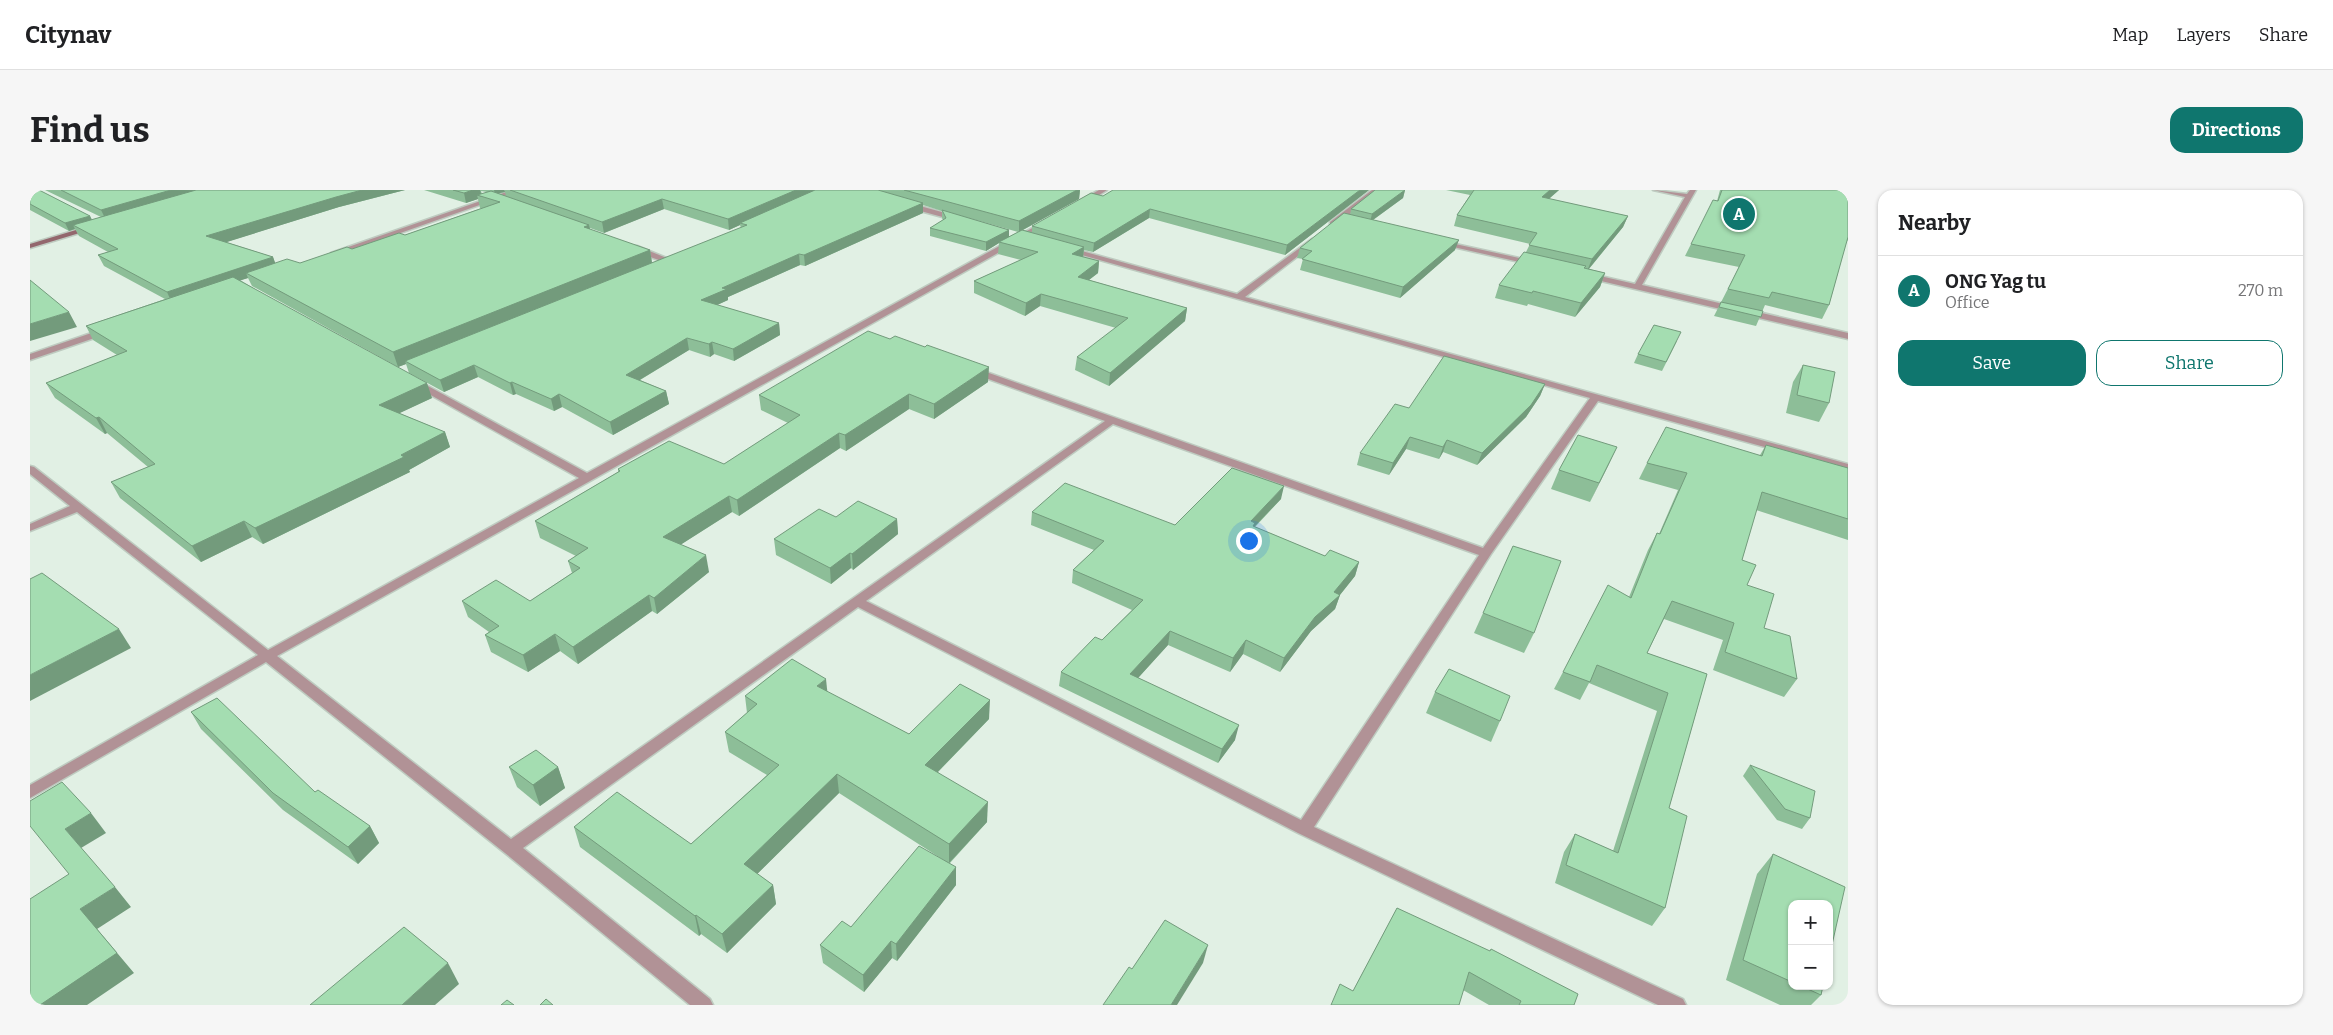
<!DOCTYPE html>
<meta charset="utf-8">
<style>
body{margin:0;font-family:Bitter,serif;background:#f6f6f6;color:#202124}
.controls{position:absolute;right:15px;bottom:15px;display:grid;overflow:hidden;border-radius:10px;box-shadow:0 1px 4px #0004}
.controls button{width:45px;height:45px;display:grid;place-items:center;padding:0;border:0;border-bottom:1px solid #e0e0e0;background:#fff;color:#202124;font:25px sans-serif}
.you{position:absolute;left:1218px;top:350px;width:18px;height:18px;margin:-12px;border:4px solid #fff;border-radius:50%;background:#1a73e8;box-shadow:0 0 0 8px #1a73e833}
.badge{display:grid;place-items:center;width:32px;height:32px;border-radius:50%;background:#0f766e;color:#fff;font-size:16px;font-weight:700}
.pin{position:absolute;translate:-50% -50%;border:2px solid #fff;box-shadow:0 1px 5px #0006}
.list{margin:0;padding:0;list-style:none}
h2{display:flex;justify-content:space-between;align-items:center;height:65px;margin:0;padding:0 20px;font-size:21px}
h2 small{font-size:16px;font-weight:400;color:#757577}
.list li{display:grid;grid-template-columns:32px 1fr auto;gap:15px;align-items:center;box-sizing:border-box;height:70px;padding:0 20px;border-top:1px solid #e0e0e0}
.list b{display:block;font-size:19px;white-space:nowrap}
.list p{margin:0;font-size:16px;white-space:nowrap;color:#757577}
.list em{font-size:16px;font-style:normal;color:#757577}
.actions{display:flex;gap:10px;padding:15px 20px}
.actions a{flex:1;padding:11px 0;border:1px solid #0f766e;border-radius:15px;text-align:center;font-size:18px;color:#0f766e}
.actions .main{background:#0f766e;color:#fff}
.map{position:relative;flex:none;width:1818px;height:815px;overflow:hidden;border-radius:15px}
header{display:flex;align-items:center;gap:30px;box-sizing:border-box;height:70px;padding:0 25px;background:#fff;border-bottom:1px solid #e0e0e0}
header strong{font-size:24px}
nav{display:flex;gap:28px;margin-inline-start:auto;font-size:18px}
.intro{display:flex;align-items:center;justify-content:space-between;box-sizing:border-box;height:120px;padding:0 30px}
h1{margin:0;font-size:35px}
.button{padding:12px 22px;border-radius:15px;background:#0f766e;color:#fff;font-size:18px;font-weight:700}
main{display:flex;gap:30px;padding:0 30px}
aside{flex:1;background:#fff;border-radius:15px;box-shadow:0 1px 4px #0004}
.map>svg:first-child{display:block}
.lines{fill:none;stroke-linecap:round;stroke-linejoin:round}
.street-casing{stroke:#becbc0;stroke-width:3}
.secondary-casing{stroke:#becbc0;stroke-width:3}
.street{fill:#b19296;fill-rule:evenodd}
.secondary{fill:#93676d;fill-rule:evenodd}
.wall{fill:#8dbe98;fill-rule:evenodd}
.shaded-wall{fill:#739b7c}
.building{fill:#a4ddb1;stroke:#739b7c}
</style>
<header>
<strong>Citynav</strong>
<nav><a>Map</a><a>Layers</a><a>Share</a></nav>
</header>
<div class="intro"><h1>Find us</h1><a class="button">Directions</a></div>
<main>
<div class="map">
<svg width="1818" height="815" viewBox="0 0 1818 815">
<rect width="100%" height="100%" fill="#e1f0e4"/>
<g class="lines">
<defs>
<g id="street">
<polygon points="482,0 492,0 308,65 301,63"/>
<polygon points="1069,0 1077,0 1055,14 1048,12"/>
<polygon points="1342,0 1349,0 1306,36 1300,36 1300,32"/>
<polygon points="1623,0 1657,4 1660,0 1666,0 1612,95 1818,143 1818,149 1554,87 1553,85 1557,83 1605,94 1655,7"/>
<polygon points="879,13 930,27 931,29 927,31 876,17 875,15"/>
<path d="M 1015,31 L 1018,31 L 1018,35 L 247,466 L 481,649 L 1075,231 L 939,182 L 937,180 L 942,177 L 1453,358 L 1560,208 L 1034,60 L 1041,58 L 1207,104 L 1282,49 L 1285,49 L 1285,53 L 1215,107 L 1818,274 L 1818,280 L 1568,211 L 1461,364 L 1284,637 L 1653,809 L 1656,815 L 1628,815 L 1268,643 L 828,417 L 493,658 L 680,809 L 683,815 L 660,815 L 475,663 L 236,472 L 0,608 L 0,595 L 228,465 L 47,322 L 0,341 L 0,334 L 40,316 L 0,284 L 0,276 L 4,277 L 238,460 L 549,288 L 381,194 L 381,190 L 387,190 L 557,283 ZM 1083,234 L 1449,365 L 1271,630 L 836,411 Z"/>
<polygon points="1407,50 1503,71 1507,73 1503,75 1410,54 1407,54"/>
<polygon points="601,56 607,56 644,71 637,73 601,60"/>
<polygon points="76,138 80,141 79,143 0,170 0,164"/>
</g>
<polygon id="secondary" points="59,36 66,38 0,58 0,54"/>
</defs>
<use href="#street" class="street-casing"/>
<use href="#secondary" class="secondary-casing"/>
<use href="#street" class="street"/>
<use href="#secondary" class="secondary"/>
</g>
<g class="wall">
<path d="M 0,0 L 60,26 L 62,30 L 71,27 L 15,0 L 375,0 L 309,17 L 196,52 L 243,67 L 245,73 L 270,73 L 375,45 L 452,18 L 450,18 L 448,9 L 436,13 L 394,0 L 1050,0 L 1049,9 L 993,40 L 1002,42 L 1002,36 L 1073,6 L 1339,0 L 1255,65 L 1119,28 L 1063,62 L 1054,60 L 1053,67 L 1069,71 L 1068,83 L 1059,90 L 1157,118 L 1155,131 L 1079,196 L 1045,180 L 1047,167 L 1086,138 L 1010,116 L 995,126 L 944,103 L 944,91 L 991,70 L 968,64 L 969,53 L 956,61 L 900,46 L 900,38 L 913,30 L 912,28 L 912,21 L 893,15 L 893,23 L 775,76 L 770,75 L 698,107 L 698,110 L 687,115 L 749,133 L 750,145 L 704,171 L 684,164 L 680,167 L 659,160 L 610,190 L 636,201 L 639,214 L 583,245 L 532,217 L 524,221 L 486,204 L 483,205 L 448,187 L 414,202 L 379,183 L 376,174 L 368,177 L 222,96 L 218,88 L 210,90 L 402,208 L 369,223 L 415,242 L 420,257 L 379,280 L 380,282 L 233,354 L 222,347 L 171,372 L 90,308 L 81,292 L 118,277 L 77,243 L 75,244 L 25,208 L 16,193 L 87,165 L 63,150 L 56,136 L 135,109 L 74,76 L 68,65 L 78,62 L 49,46 L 45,39 L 39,41 L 0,20 ZM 451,1 L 457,2 L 452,4 ZM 475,2 L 476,6 L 468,3 ZM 634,19 L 699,40 L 710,35 L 711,38 L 622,73 L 620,60 L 560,40 L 560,38 L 574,43 ZM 936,27 L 988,42 L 979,47 L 979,40 Z"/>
<polygon points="1375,0 1373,8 1343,30 1425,60 1370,108 1270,80 1273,69 1267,68 1270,58 1320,25 1321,19"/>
<polygon points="1416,0 1529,0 1519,9 1598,26 1593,37 1559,79 1575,83 1570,97 1545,127 1498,114 1497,116 1465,108 1469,95 1496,62 1500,54 1424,36 1427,25 1440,5"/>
<polygon points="1690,0 1818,0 1818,51 1817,50 1799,115 1792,129 1735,115 1726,136 1684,126 1709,77 1655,66 1661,54 1687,11"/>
<polygon points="1647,151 1632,181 1604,173 1608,164"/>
<polygon points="1773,175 1799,213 1789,232 1756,223 1763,192"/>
<polygon points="958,192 904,229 879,219 816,261 810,258 709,326 702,322 650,355 679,382 627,424 622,421 548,474 530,461 498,482 461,462 455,445 459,442 438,427 432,411 500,411 542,383 538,371 546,366 510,348 505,331 588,282 588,279 694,274 758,233 731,220 729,205"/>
<polygon points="1515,194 1510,206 1496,227 1447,275 1413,262 1409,269 1376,259 1359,285 1327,275 1330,263 1379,218"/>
<polygon points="1736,255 1818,278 1818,350 1726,320 1712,370 1717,395 1734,438 1767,489 1754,507 1683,480 1693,450 1634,429 1617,463 1677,484 1639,618 1635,718 1622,736 1525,693 1534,662 1545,644 1583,661 1627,521 1559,493 1550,510 1524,499 1533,482 1599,407 1618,360 1627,343 1629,344 1648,300 1609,289 1617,273 1730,265"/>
<polygon points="1587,257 1560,312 1521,299 1529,280"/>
<polygon points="1251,309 1225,337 1295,366 1329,372 1325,386 1310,405 1305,419 1281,441 1250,482 1213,464 1200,482 1138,455 1108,488 1205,550 1188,573 1029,496 1031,482 1072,450 1102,420 1042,393 1043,380 1064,360 1001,335 1002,322 1145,335"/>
<polygon points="806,327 867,329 868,344 823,380 821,378 801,394 746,365 744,349"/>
<polygon points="1453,423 1504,443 1494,463 1444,443"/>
<polygon points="797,502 879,544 959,529 908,582 957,632 920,673 926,695 867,771 862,768 834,802 793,773 790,755 821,737 915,671 809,603 727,684 743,695 746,714 697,763 671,744 669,746 550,657 544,637 661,654 737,585 699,562 695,542 717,523 715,506"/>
<polygon points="1405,502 1470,531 1461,552 1396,523"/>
<polygon points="161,522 285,602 340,636 349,653 328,674 253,620 171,539"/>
<polygon points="1720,575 1780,628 1772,639 1747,630 1713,586"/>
<polygon points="479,577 528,577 535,598 510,616 487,597"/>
<polygon points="1743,664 1762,714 1762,796 1793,796 1791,805 1781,815 1750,815 1696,790 1727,684"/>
<polygon points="1367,718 1544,815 1459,815 1433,800 1323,801"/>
</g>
<g class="shaded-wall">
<polygon points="141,0 181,0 76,30 71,20"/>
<polygon points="332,0 375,0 309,17 181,57 176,46 306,7"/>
<polygon points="443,0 450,0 452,7 447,5 448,9 436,13 434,3"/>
<polygon points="464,0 474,0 475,2 465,4"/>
<polygon points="766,0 790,0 710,33 710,35 699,40 698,29"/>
<polygon points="1047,0 1050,0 1049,9 989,42 989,31"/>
<polygon points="1330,0 1339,0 1255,65 1257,55"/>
<polygon points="1375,0 1373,8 1340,32 1342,24"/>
<polygon points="1520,0 1529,0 1508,18 1512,7"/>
<polygon points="632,9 634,19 574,43 572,32"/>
<polygon points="893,13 893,23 775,76 774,65"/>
<polygon points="1120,19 1119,28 1063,62 1064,53"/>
<polygon points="60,26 64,34 43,35 45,39 39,41 35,33"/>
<polygon points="1598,26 1593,37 1557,81 1562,69"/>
<polygon points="559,35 562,48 554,37"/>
<polygon points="979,40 979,48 969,52 969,53 956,61 956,52"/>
<polygon points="1429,50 1425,60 1370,108 1373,97"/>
<polygon points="1054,57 1053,68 1042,64"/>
<polygon points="620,60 622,73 375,171 376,174 368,177 363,162"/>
<polygon points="769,64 770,75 698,107 698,110 672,122 671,110 692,98"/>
<polygon points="243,67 247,78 216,83 218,88 142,113 137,102"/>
<polygon points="1069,71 1068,83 1047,99 1048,87"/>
<polygon points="1575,83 1570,97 1545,127 1551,113"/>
<polygon points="1011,104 1010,116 995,126 996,113"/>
<polygon points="1157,118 1155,131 1079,196 1080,183"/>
<polygon points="39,122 47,137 0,151 0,134"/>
<polygon points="749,133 750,145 704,171 703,159"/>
<polygon points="657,148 659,160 598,197 596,185"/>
<polygon points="682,152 684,164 680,167 679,154"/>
<polygon points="444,175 448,187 414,202 410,190"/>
<polygon points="959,177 958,192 904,229 904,214"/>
<polygon points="482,192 486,204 483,205 480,193"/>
<polygon points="397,193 402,208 355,230 349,215"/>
<polygon points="1515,194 1510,206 1496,227 1447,275 1452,263"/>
<polygon points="636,201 639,214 583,245 580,232"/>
<polygon points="529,204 532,217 524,221 521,209"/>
<polygon points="879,204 879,219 816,261 815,245"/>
<polygon points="69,227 77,243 75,244 66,228"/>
<polygon points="415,242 420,257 379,280 380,282 233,354 225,338 371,265"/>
<polygon points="809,243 810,258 709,326 707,310"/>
<polygon points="1380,247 1376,259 1359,285 1363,273"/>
<polygon points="1417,250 1413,262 1409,269 1413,257"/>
<polygon points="1587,257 1578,276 1560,312 1569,293"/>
<polygon points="1254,296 1251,309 1224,337 1221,331"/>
<polygon points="699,306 702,322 636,364 633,347"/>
<polygon points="867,329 868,344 823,380 822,364"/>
<polygon points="214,331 222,347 171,372 162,356"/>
<polygon points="820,363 821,378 801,394 800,378"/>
<polygon points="676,365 679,382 627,424 624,408"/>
<polygon points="1329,372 1325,386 1309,406 1310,405 1305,419 1281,441 1250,482 1254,468 1304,402"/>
<polygon points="619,405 622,421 548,474 543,457"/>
<polygon points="89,439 101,458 0,511 0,485"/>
<polygon points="1140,441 1138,455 1098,499 1100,484"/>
<polygon points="525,444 530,461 498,482 493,465"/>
<polygon points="1216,450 1213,464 1200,482 1203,468"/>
<polygon points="796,489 798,508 787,496"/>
<polygon points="960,510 959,529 895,595 895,575"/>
<polygon points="1209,535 1205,550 1188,573 1192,559"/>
<polygon points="528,577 535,598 510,616 503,595"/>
<polygon points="807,584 809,603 717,694 714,674"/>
<polygon points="958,612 957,632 919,673 919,654"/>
<polygon points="61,623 76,643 51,658 35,639"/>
<polygon points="340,636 349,653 328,674 318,657"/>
<polygon points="926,677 926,695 867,771 866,754"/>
<polygon points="743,695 746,714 697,763 692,744"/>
<polygon points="85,697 101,717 67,739 104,783 57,815 10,815 50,719"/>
<polygon points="666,725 671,744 669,746 665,726"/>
<polygon points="861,751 862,768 834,802 833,785"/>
<polygon points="1178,755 1173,773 1147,815 1141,815"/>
<polygon points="418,773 429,794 405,815 372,815"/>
</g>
<g class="building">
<polygon points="0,0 9,0 60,26 35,33 0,14"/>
<polygon points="31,0 141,0 71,20"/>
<polygon points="166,0 332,0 306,7 176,46 243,67 137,102 68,65 88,59 43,35"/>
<polygon points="423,0 443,0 434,3"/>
<polygon points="480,0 766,0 698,29 632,9 572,32"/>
<polygon points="785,0 848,0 893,13 774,65 769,64 692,98 697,99 671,110 749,133 703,159 682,152 679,154 657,148 596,185 636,201 580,232 529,204 521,209 482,192 480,193 444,175 410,190 375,171 717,35 710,33"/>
<polygon points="874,0 1047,0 989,31"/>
<polygon points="1083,0 1330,0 1257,55 1120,19 1064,53 1002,36 1061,3 1073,6"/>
<polygon points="1345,0 1375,0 1342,24 1321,19"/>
<polygon points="1444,0 1520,0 1512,7 1598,26 1562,69 1499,55 1507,43 1427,25"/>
<polygon points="1692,0 1818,0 1818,47 1799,115 1742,102 1739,108 1698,99 1715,65 1661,54 1683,10 1688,11"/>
<polygon points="461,1 559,35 554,37 620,60 363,162 216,83 257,69 270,73 317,57 322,59 369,43 375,45 470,12 447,5"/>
<polygon points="912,20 979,40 956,52 900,38 916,28"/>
<polygon points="1314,23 1429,50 1373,97 1272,69 1282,61 1270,58"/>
<polygon points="992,40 1054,57 1042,64 1069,71 1048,87 1157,118 1080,183 1047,167 1098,128 1011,104 996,113 944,91 1008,62 969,52"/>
<polygon points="1494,62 1556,76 1554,78 1575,83 1551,113 1503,101 1502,103 1469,95"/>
<polygon points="203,87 397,193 349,215 415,242 371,265 374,267 225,338 214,331 162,356 81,292 125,274 69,227 66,228 16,193 97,161 56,136"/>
<polygon points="0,90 39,122 0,134"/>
<polygon points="1691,112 1733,121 1731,127 1689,117"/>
<polygon points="1624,135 1651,142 1636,172 1608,164"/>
<polygon points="838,141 860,149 865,146 895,157 897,155 959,177 904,214 879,204 815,245 809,243 707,310 699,306 633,347 676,365 624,408 619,405 543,457 525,444 493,465 455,445 469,436 432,411 466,390 500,411 550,378 538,371 558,358 505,331 590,281 588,279 639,251 694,274 770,225 729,205"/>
<polygon points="1414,166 1515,194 1501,215 1452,263 1417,250 1413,257 1380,247 1363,273 1330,263 1365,214 1379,218"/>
<polygon points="1773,175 1805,182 1799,213 1767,205"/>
<polygon points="1636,237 1732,266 1736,255 1818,278 1818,329 1732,302 1712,370 1726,375 1717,395 1744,404 1734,438 1760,446 1767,489 1695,462 1704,433 1642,411 1617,463 1677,484 1639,618 1657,626 1635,718 1536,675 1545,644 1588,663 1638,503 1567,475 1560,492 1533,482 1578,395 1601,408 1627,343 1630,344 1657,283 1617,273"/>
<polygon points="1548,245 1587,257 1569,293 1529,280"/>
<polygon points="1202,278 1254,296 1221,331 1225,333 1223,336 1295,366 1300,360 1329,372 1304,402 1310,405 1285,427 1254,468 1216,450 1203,468 1140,441 1100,484 1209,535 1192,559 1031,482 1065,447 1072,450 1113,410 1043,380 1074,351 1002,322 1035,293 1145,335"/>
<polygon points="828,311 867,329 822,364 820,363 800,378 744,349 789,319 806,327"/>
<polygon points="1483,356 1531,371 1504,443 1453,423"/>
<polygon points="12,383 89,439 0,485 0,389"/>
<polygon points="762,469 796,489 787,496 879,544 930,494 960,510 895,575 958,612 919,654 807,584 714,674 743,695 692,744 666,725 665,726 544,637 587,602 661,654 749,575 695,542 727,514 715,506"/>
<polygon points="1419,479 1480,506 1470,531 1405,502"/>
<polygon points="187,508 285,602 288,600 340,636 318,657 243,603 161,522"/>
<polygon points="506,560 528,577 503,595 479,577"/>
<polygon points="1720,575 1785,601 1780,628 1755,619"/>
<polygon points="32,592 61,623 35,639 85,697 50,719 87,763 10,815 0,815 0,709 39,684 0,636 0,611"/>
<polygon points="889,656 926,677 866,754 861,751 833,785 790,755 812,731 821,737"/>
<polygon points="1743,664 1815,697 1799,768 1799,714 1762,714 1762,792 1713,770"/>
<polygon points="1367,718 1460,761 1461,759 1548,804 1544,815 1489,815 1491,811 1439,782 1429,815 1301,815 1310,794 1323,801"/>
<polygon points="1135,730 1178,755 1141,815 1073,815 1099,777 1102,779"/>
<polygon points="374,737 418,773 372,815 280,815"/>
<polygon points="1771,796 1793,796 1791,805"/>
<polygon points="516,809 523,815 510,815"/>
<polygon points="477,810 484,815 471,815"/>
</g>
</svg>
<div class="controls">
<button>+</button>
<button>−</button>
</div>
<div class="you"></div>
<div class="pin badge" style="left:1709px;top:24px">A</div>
</div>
<aside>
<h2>Nearby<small></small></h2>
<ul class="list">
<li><span class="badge">A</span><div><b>ONG Yag tu</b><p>Office</p></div><em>270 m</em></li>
</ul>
<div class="actions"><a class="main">Save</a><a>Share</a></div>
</aside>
</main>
